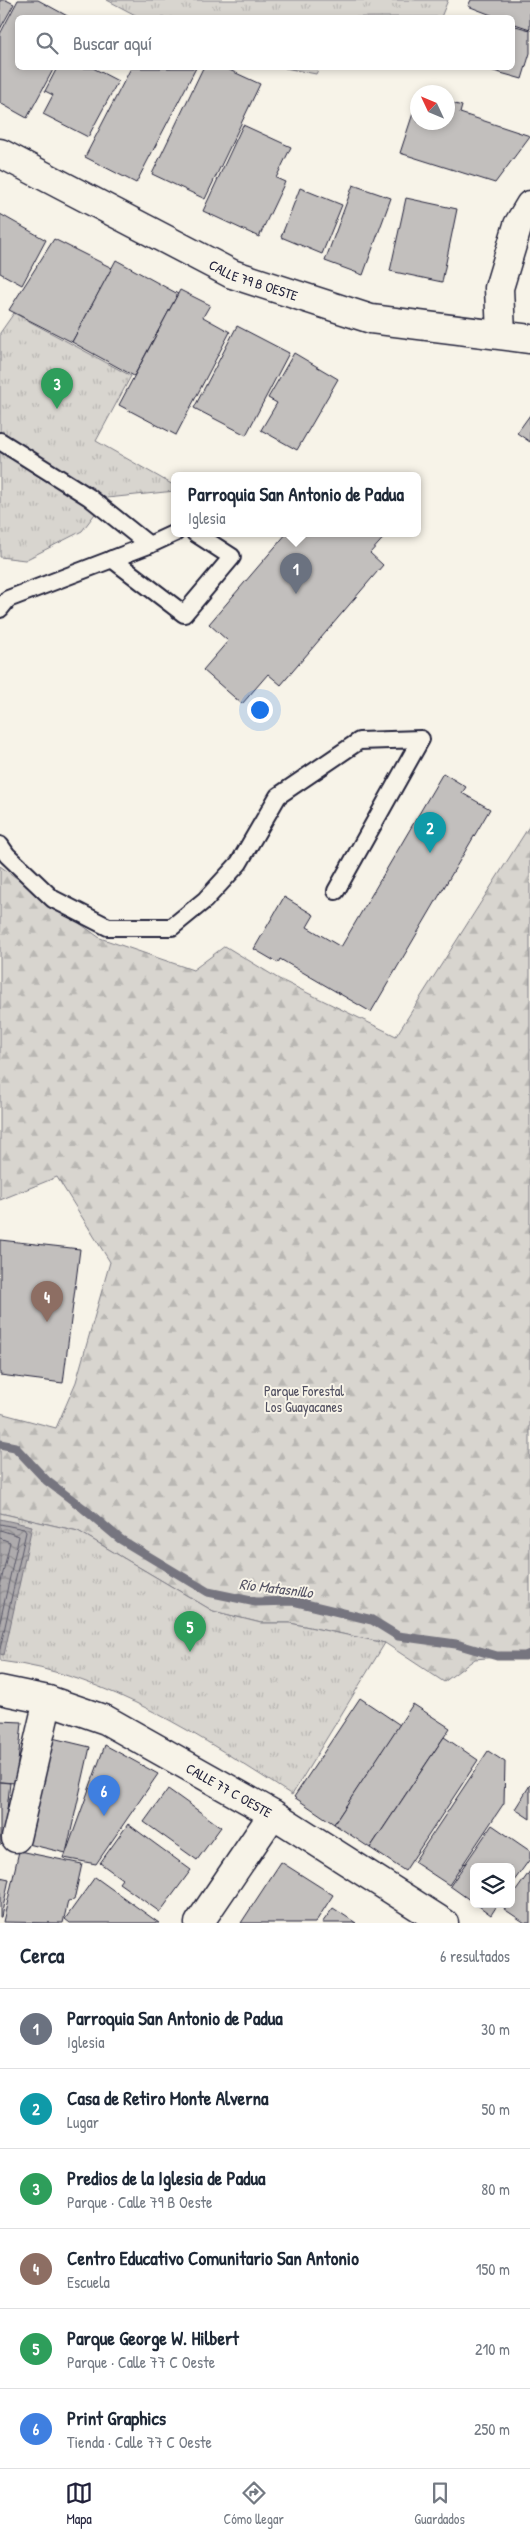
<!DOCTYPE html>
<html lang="es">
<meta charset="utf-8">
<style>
body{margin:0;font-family:"Patrick Hand",sans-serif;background:#f2f2f3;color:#1f2937}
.controls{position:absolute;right:15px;bottom:15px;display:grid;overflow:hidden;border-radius:8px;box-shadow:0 2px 8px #0003}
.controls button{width:45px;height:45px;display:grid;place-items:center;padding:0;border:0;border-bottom:1px solid #e0e1e3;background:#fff;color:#1f2937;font:25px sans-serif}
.compass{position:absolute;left:410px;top:85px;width:45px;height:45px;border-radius:50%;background:#fff;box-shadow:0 2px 8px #0003;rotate:314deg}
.you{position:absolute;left:259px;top:709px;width:18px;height:18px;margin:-12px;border:4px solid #fff;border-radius:50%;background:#1a73e8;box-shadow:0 0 0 8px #1a73e833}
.badge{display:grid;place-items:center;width:32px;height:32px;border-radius:50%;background:#22223b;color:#fff;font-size:16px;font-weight:700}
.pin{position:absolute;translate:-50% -41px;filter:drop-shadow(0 1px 2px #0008)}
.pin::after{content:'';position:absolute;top:26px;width:18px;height:15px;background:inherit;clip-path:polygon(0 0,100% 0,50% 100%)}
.popup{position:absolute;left:171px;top:472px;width:250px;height:65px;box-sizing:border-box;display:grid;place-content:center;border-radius:8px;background:#fff;filter:drop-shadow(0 1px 4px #0005);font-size:16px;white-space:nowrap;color:#747a83}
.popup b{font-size:19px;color:#1f2937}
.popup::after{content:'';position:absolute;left:50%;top:100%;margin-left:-10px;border:10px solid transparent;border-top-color:#fff}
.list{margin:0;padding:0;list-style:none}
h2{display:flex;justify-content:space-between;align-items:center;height:65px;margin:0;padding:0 20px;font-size:21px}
h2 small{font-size:16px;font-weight:400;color:#747a83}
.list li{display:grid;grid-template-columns:32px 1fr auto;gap:15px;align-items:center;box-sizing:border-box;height:80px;padding:0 20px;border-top:1px solid #e0e1e3}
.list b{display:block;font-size:19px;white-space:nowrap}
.list p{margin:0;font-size:16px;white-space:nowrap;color:#747a83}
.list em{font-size:16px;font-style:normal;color:#747a83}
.icon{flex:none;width:28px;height:28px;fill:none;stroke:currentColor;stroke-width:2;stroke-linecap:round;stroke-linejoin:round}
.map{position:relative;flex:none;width:530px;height:1923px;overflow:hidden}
.search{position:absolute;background:#fff;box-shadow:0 2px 8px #0003;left:15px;right:15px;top:15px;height:55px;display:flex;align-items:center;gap:12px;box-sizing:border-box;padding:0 18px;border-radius:8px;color:#747a83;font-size:19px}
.sheet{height:545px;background:#fff}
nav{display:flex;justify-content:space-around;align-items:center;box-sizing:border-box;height:70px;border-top:1px solid #e0e1e3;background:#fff;font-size:14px;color:#747a83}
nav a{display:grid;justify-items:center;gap:2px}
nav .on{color:#22223b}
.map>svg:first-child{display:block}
.forest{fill:url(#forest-firs);stroke:#7d7c85}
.park{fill:url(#park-tufts);stroke:#7d7c85}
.water{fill:url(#water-waves);stroke:#76747f}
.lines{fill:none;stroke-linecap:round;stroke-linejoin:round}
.shore{stroke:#5a5969;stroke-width:1}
.stream{stroke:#76747f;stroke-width:9}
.building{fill:#c2bfbd;stroke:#22223b}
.service-casing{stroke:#22223b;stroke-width:20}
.minor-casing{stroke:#22223b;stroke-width:31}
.service{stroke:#f7f3e8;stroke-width:16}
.minor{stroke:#f7f3e8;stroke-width:28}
.labels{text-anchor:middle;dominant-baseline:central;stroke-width:4;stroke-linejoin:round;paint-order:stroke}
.street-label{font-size:14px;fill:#22223b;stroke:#f7f3e8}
.park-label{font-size:14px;fill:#504f60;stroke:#f7f3e8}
.water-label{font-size:15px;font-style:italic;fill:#535263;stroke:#f7f3e8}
</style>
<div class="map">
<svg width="530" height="1923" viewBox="0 0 530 1923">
<defs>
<pattern id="forest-firs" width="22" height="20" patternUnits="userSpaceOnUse" patternTransform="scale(1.25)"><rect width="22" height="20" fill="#d8d5cf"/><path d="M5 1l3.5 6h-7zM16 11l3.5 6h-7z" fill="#b9b7b3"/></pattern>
<pattern id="park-tufts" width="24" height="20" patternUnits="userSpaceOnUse" patternTransform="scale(1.25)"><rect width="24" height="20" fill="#d8d5cf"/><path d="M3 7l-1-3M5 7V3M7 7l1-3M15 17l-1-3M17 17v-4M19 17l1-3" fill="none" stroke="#b9b7b3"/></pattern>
<pattern id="water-waves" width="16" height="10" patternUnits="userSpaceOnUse" patternTransform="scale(1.25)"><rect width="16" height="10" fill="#aeabad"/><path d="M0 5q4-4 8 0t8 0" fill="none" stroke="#8d8b8e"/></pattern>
</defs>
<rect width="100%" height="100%" fill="#f7f3e8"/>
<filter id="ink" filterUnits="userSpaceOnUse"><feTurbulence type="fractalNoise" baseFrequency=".02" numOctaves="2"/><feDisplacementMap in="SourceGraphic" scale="10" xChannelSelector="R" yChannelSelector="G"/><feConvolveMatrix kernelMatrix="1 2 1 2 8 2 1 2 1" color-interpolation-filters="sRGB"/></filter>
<g filter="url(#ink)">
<polygon class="forest" points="530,825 530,1654 475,1659 444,1682 385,1643 290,1623 261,1623 213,1611 78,1531 0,1513 0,1413 56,1428 76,1382 110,1262 57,1177 0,1200 0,866 100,938 193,970 225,946 279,979 396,1036"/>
<g class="park">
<polygon points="107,0 448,0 441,17 141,18"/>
<polygon points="285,68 319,68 316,74"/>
<polygon points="14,313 131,376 96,441 175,486 175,491 107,498 82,531 25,560 0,557 0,333"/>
<path d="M 0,1513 L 78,1531 L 213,1611 L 261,1623 L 290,1623 L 385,1643 L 292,1795 C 202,1738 109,1674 0,1661 Z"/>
</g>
<polygon class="water" points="0,1519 32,1526 4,1655 0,1654"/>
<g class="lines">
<g class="shore">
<polyline points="0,1524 24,1529 26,1532 0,1649"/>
<polyline points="0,1530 19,1536 0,1622"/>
<polyline points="0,1538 10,1542 0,1586"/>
</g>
<polyline class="stream" points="0,1444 15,1447 47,1481 83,1508 120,1539 208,1592 256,1602 293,1601 372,1620 398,1636 456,1644 497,1656 525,1656 530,1654"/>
</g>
<g class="building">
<polygon points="0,0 6,0 14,4 0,29"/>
<polygon points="18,0 38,0 71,18 18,18 18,68 54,68 27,118 0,103 0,34"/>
<polygon points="471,0 530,0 530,29 512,23 512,18 499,18 468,6"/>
<polygon points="512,25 530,30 530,53 522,79 483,68 512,68"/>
<polygon points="57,68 93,68 118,81 88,137 43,114 53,95 45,91"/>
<polygon points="131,68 196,68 136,183 85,157"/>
<polygon points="203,68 225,68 260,84 205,199 152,174"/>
<polygon points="418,98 418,122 448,122 448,102 462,106 460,113 530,136 495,183 400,153"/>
<polygon points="243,125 291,147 276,178 285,182 259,237 203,211"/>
<polygon points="353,185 391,198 363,275 325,261"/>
<polygon points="300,188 342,205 322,254 281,237"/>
<polygon points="406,198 457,209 442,282 390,271"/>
<polygon points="0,214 46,240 22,285 0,273"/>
<polygon points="54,239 112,268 72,342 9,310"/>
<polygon points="116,260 178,294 134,376 72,342"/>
<polygon points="180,290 210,305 203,317 230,332 176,435 119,405"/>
<polygon points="237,326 289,353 246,435 194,408"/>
<polygon points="294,353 338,379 297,450 261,430 277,403 268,398"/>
<polygon points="530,415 530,442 517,433"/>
<polygon points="287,533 388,533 370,553 383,565 281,685 268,674 242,704 203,670 228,641 209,624"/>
<polygon points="443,773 466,787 462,793 490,809 371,1012 280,959 278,963 254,949 284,897 314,915 307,927 341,947"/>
<polygon points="0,1240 80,1249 63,1383 0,1375"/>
<polygon points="360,1698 400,1725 334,1824 294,1797"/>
<polygon points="413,1704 450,1728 370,1848 334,1824"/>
<polygon points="0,1721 22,1722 16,1783 0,1782"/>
<polygon points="48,1737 90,1747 66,1853 24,1843"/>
<polygon points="444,1737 478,1760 405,1871 370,1848"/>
<polygon points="105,1745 158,1774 96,1864 64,1858"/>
<polygon points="488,1751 505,1762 504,1803 449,1885 414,1862"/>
<polygon points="0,1782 10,1783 3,1845 0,1844"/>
<polygon points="530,1785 530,1819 515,1809"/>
<polygon points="168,1789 221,1827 197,1860 144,1822"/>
<polygon points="128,1824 191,1870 160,1912 119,1883 122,1879 100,1863"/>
<polygon points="492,1825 530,1851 530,1859 511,1885 511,1867 474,1867 474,1903 450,1886"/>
<polygon points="19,1851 82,1864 74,1900 68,1901 63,1923 3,1922"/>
<polygon points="281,1862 333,1895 315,1923 241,1923"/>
<polygon points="530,1871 530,1923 525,1923 504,1909 507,1904 511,1904 511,1898"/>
<polygon points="0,1877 9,1879 1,1917 0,1917"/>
<polygon points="95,1877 159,1923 70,1923 65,1919"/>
<polygon points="476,1904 498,1904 491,1915"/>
<polygon points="333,1908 356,1923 322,1923"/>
</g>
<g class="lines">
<defs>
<g id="service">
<polyline points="0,441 89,497 149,545 8,599 0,609"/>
<polyline points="149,545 175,533"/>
<polyline points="112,559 184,614 232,557 195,533"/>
<polyline points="0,845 7,855 53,899 108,927 172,927 205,900 239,863 278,796 359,741 421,739 336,891"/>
</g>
<g id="minor">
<path id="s1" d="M 0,153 L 232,274 L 371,319 L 530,339"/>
<polyline points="501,334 499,288 518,225 530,205"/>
<path id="s2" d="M 0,1690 L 48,1700 L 106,1720 L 273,1814 L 444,1923"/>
<polyline points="16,1838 48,1700"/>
<polyline points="199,1923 273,1814"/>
</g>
</defs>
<use href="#service" class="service-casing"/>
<use href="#minor" class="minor-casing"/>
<use href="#service" class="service"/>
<use href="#minor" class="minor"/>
</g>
</g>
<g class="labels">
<g class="street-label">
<text stroke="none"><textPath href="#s1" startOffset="284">CALLE 79 B OESTE</textPath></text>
<text stroke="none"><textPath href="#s2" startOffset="252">CALLE 77 C OESTE</textPath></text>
</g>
<g class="park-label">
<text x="304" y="1390">Parque Forestal<tspan x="304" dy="16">Los Guayacanes</tspan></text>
</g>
<g class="water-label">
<text transform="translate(276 1588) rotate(7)">Río Matasnillo</text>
</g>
</g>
</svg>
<div class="controls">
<button><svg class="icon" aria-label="layers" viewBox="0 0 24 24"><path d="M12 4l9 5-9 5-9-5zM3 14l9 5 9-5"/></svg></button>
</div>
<svg class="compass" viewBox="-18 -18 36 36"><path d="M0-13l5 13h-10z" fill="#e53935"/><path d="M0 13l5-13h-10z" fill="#747a83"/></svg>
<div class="you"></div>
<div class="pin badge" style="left:296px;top:594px;background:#6b7280">1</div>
<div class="popup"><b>Parroquia San Antonio de Padua</b>Iglesia</div>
<div class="pin badge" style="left:430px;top:853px;background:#0f9aa8">2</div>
<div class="pin badge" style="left:57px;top:409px;background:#2e9e5b">3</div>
<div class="pin badge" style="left:47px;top:1322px;background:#8d6e63">4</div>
<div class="pin badge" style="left:190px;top:1652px;background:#2e9e5b">5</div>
<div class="pin badge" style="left:104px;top:1816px;background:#3f7fe0">6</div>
<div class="search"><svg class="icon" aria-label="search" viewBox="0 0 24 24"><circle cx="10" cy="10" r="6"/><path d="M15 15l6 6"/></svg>Buscar aquí</div>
</div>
<section class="sheet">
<h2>Cerca<small>6 resultados</small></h2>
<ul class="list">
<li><span class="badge" style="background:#6b7280">1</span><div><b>Parroquia San Antonio de Padua</b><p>Iglesia</p></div><em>30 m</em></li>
<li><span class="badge" style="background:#0f9aa8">2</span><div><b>Casa de Retiro Monte Alverna</b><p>Lugar</p></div><em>50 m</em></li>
<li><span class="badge" style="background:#2e9e5b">3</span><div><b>Predios de la Iglesia de Padua</b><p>Parque · Calle 79 B Oeste</p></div><em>80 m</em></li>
<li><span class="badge" style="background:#8d6e63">4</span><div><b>Centro Educativo Comunitario San Antonio</b><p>Escuela</p></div><em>150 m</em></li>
<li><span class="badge" style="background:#2e9e5b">5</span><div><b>Parque George W. Hilbert</b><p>Parque · Calle 77 C Oeste</p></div><em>210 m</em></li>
<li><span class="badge" style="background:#3f7fe0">6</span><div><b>Print Graphics</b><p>Tienda · Calle 77 C Oeste</p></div><em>250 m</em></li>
</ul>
</section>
<nav>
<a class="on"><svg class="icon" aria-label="map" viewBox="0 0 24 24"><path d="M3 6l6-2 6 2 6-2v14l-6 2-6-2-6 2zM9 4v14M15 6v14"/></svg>Mapa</a>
<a><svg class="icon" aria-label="directions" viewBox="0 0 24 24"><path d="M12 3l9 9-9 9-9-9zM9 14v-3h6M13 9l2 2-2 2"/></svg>Cómo llegar</a>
<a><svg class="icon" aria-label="saved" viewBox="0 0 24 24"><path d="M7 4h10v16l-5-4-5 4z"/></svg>Guardados</a>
</nav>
